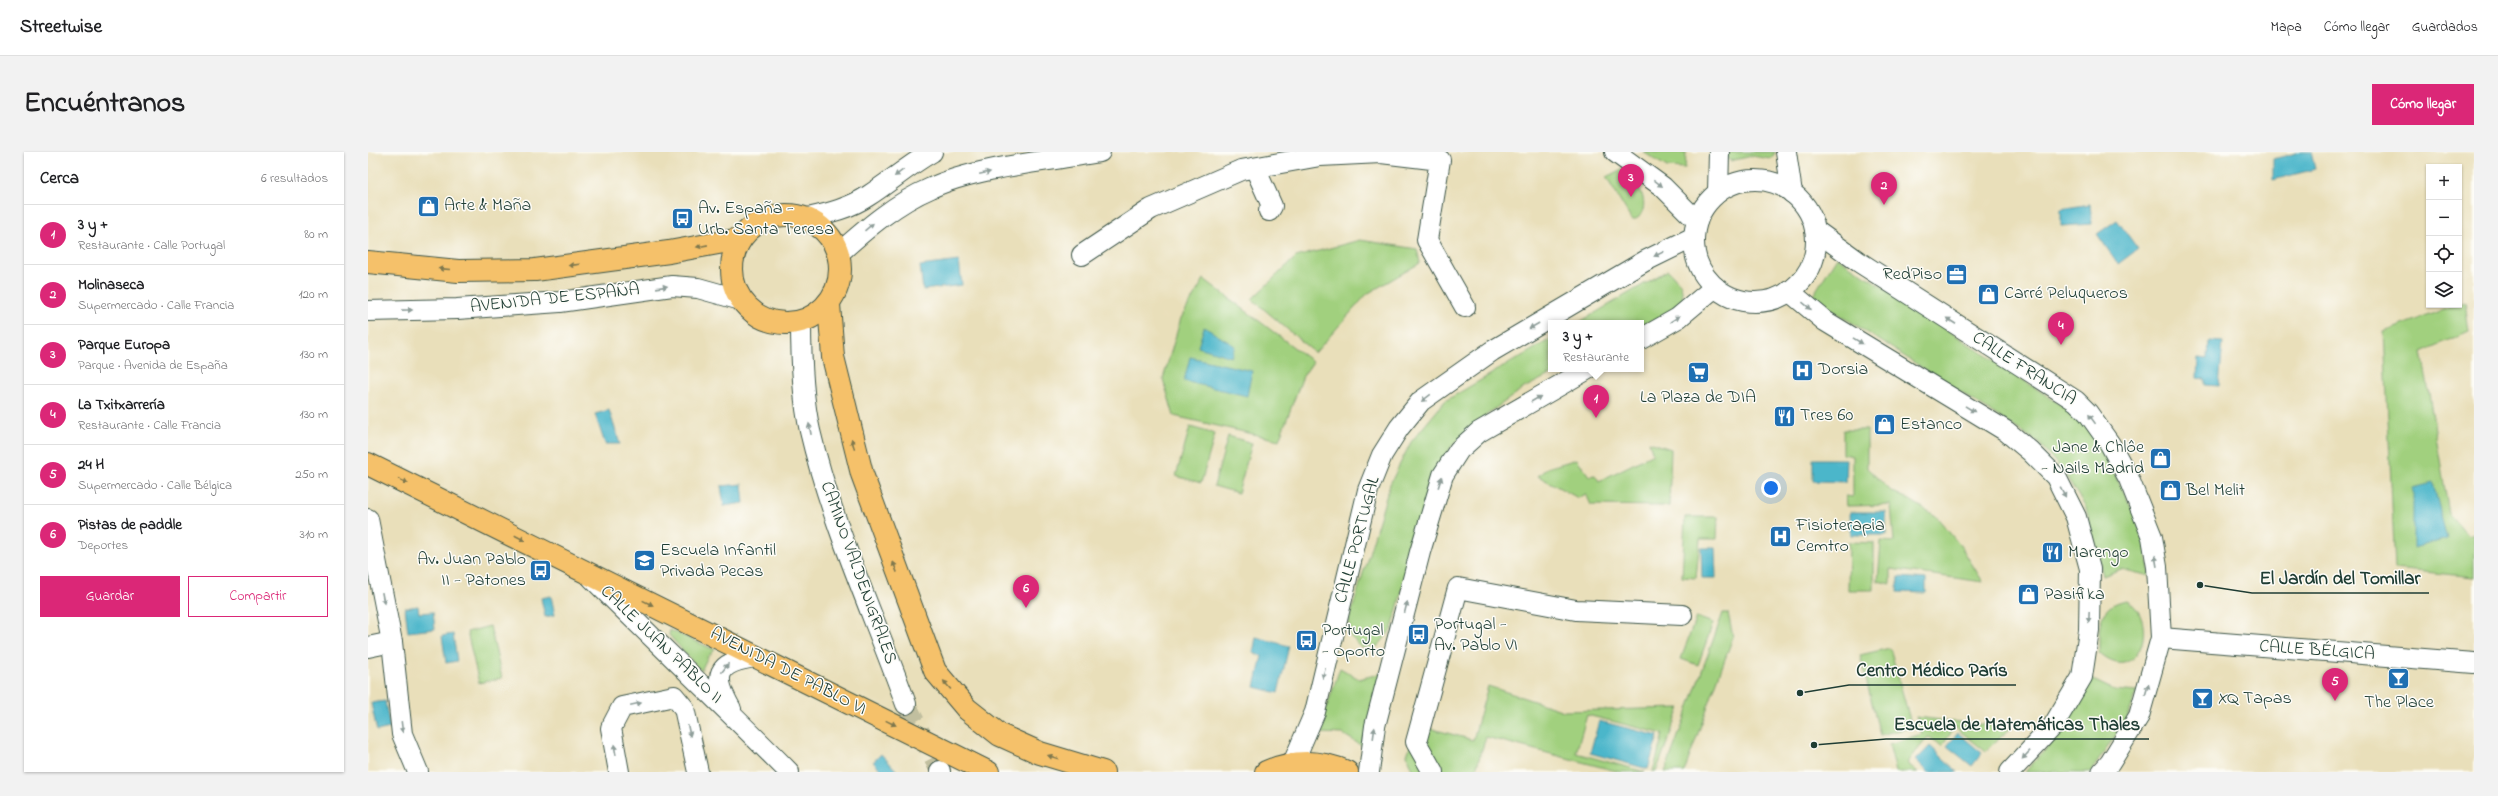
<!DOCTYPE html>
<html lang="es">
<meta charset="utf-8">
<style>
body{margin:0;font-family:"Indie Flower",sans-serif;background:#f2f2f2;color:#202124}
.controls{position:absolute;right:12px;top:12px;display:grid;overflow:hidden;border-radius:0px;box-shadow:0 1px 3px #0004}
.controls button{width:36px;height:36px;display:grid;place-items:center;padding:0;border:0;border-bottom:1px solid #e0e0e0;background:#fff;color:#202124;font:20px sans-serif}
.you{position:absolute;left:1403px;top:336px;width:14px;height:14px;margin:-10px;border:3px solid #fff;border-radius:50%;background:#1a73e8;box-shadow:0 0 0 6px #1a73e833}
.badge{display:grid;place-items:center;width:26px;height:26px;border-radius:50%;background:#db2777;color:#fff;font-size:13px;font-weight:700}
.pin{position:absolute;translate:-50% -33px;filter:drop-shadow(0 1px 2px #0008)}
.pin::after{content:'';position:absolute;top:21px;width:14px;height:12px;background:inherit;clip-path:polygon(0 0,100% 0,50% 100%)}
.popup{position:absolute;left:1180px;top:168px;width:96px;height:52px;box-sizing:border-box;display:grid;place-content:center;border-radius:0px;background:#fff;filter:drop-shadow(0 1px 3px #0005);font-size:13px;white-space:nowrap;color:#757577}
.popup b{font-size:15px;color:#202124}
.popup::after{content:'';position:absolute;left:50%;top:100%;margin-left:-8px;border:8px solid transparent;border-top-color:#fff}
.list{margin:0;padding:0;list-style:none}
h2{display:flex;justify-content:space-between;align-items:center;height:52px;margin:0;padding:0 16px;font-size:17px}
h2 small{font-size:13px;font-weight:400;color:#757577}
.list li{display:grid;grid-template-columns:26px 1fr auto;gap:12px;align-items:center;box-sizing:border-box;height:60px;padding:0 16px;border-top:1px solid #e0e0e0}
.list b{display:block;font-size:15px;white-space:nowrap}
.list p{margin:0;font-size:13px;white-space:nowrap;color:#757577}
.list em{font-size:13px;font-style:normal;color:#757577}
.actions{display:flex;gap:8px;padding:12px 16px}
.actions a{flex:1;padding:9px 0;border:1px solid #db2777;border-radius:0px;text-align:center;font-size:14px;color:#db2777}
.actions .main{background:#db2777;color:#fff}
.icon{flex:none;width:22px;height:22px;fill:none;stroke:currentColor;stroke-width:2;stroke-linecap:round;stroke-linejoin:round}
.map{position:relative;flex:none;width:2106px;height:620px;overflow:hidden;border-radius:0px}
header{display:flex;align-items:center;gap:24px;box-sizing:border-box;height:56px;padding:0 20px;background:#fff;border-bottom:1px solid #e0e0e0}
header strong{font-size:19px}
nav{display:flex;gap:22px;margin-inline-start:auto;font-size:14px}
.intro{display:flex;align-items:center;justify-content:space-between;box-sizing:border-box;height:96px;padding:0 24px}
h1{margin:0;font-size:28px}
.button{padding:10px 18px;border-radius:0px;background:#db2777;color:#fff;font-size:14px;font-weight:700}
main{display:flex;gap:24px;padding:0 24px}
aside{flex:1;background:#fff;border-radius:0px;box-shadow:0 1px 3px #0004}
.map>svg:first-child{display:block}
.green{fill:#a1d07e;stroke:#608659}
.water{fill:#4cb6ca;stroke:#367a7f}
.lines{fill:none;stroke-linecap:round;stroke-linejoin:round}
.minor-tunnel{stroke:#c1bf9f;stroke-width:20;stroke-dasharray:20 10;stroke-linecap:butt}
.minor-casing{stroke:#3d5548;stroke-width:22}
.major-casing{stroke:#3d5548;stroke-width:24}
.minor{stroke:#fff;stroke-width:20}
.major{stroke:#f5c16b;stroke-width:22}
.oneway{fill:#8f9e9a}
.oneway2{fill:#7f784d}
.labels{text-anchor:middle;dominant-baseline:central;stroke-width:3;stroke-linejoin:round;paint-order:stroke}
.poi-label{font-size:18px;fill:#1f3d34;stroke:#fdfcf7;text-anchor:start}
.street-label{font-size:18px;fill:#1f3d34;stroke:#fdfcf7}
.leader{fill:none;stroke:#1f3d34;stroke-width:1.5}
.callout-dot{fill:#1f3d34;stroke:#fdfcf7;stroke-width:1.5}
.callout-label{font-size:19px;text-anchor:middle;font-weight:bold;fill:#1f3d34;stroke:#fdfcf7;stroke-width:3;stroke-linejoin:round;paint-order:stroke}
</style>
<header>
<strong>Streetwise</strong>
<nav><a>Mapa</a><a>Cómo llegar</a><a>Guardados</a></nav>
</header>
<div class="intro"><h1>Encuéntranos</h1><a class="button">Cómo llegar</a></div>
<main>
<aside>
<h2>Cerca<small>6 resultados</small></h2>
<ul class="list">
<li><span class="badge">1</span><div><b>3 y +</b><p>Restaurante · Calle Portugal</p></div><em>80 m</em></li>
<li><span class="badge">2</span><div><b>Molinaseca</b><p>Supermercado · Calle Francia</p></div><em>120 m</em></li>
<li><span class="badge">3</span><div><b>Parque Europa</b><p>Parque · Avenida de España</p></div><em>130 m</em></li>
<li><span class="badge">4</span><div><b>La Txitxarrería</b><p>Restaurante · Calle Francia</p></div><em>130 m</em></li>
<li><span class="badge">5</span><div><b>24 H</b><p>Supermercado · Calle Bélgica</p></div><em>250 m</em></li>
<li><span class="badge">6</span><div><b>Pistas de paddle</b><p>Deportes</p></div><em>310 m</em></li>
</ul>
<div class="actions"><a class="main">Guardar</a><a>Compartir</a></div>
</aside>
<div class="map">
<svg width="2106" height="620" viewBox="0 0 2106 620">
<rect width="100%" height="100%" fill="#fdfcf7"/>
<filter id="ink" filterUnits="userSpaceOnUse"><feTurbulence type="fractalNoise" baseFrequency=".025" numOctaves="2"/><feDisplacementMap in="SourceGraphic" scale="8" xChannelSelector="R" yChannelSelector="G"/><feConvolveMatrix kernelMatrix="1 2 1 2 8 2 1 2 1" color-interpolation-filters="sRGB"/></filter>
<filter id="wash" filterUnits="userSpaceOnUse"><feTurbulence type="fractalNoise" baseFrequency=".012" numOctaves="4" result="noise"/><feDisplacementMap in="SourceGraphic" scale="16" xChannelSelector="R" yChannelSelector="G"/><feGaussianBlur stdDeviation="0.9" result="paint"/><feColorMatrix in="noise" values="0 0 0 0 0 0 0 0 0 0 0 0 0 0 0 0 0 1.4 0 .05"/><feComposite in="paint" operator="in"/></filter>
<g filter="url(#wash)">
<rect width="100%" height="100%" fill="#e9dfba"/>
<g class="green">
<polygon points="1275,0 1318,0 1317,16 1299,15"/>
<polygon points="1356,0 1408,0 1402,7 1384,4 1362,9"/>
<path d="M 1254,17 C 1265,29 1279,40 1275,58 C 1273,64 1270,67 1264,68 L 1238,25 Z"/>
<polygon points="992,88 1049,97 1052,111 999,142 947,201 884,147 928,105"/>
<polygon points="1469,105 1705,261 1719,275 1737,302 1775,380 1782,424 1753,417 1735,424 1718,356 1695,319 1670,290 1444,145"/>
<polygon points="1300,118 1313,132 1316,153 1273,175 1273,171 1210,171"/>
<polygon points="836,127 945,210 935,224 911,288 806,264 795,227 813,166"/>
<polygon points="2097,150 2101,179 2054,200 2081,362 2100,384 2106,382 2106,425 2027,417 2016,180"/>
<polygon points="1183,187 1183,217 1193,217 1156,236 1111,268 1084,294 1063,326 1024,477 1010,494 994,496 982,484 981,468 1022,332 1043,290 1077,249"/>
<polygon points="822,275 847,282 833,331 808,324"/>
<polygon points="1475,278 1499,278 1499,316 1523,339 1542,348 1568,364 1594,396 1615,430 1523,417 1523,432 1510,429 1513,389 1526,390 1523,353 1479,354 1478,344 1485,345 1485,304 1475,302"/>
<polygon points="860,284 884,291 870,341 846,334"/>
<polygon points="1281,290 1303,297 1301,354 1223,353 1218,342 1210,346 1170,324 1179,316 1209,307 1221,324 1227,323 1231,329 1285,302"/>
<polygon points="1317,365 1350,365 1349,387 1332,387 1328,426 1314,425"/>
<polygon points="1481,390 1506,391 1506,438 1480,438"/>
<path d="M 1759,448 C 1793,469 1770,537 1731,501 C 1731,475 1729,453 1759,448 Z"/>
<polygon points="1355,461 1360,461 1365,485 1316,620 1297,620"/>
<polygon points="1328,465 1345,471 1330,513 1313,507"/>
<polygon points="122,474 134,526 111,531 99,480"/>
<polygon points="302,478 347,498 340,504 333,519 301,483"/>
<polygon points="1522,496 1544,575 1512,583 1492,503"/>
<polygon points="972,516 991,527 1015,521 997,596 975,582 950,581"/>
<polygon points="1723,527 1746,538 1769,540 1759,567 1726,615 1722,620 1657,620 1685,589"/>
<polygon points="1120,534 1196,559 1312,556 1288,620 1285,620 1295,582 1219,563 1208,601 1277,620 1252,620 1118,585 1107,620 1046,620 1039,603 1050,573 1105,588"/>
<polygon points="1548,565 1643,576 1617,599 1587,575 1574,594 1560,585 1539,611 1550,620 1528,620 1521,592 1554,582"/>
</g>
<g class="water">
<polygon points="1932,0 1943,0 1947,17 1905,28 1905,7"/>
<polygon points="1722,52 1724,72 1693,74 1693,57"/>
<polygon points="1749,68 1770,97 1750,112 1729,82"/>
<polygon points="591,109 594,133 555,138 552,114"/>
<polygon points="836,175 867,194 863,205 830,195"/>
<polygon points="1841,189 1855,190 1851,234 1837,233 1837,227 1829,226 1830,206 1840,207"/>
<polygon points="822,205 884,219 879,244 816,229"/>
<polygon points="241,258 252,292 237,292 227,262"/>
<polygon points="1445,307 1479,307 1478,330 1445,329"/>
<polygon points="2065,331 2079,387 2045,396 2045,336"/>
<polygon points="374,332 376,351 356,354 353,334"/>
<polygon points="1482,360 1518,360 1518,383 1483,383"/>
<polygon points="1333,396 1347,396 1348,426 1334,426"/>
<polygon points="1530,425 1558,427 1558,441 1529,440"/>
<polygon points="183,444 187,463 177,465 173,446"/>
<polygon points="50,454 51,461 65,460 67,477 40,480 37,456"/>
<polygon points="85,482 89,509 78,511 74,484"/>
<polygon points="888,485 921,494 910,541 887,535 894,504 885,501"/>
<polygon points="17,549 22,576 9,579 3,551"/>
<polygon points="1231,569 1290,584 1280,617 1222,601"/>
<polygon points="1590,581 1614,601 1604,614 1579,594"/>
<polygon points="1562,594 1590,620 1560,620 1548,608"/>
<polygon points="513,602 529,619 529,620 515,620 505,610"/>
</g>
</g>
<g filter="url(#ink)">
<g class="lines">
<polyline class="minor-tunnel" points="538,552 572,619"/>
<defs>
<g id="minor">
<polyline points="1247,0 1295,35 1329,69"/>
<polyline points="1418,0 1424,41"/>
<polyline points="887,16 904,54 901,59"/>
<circle cx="1387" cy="89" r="61"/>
<polyline points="1350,40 1351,0"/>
<path d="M 440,66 C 461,61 482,56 500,44 C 522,30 541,13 564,0"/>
<polyline points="1447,78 1491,110 1708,249 1720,261 1742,292 1761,327 1784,385 1789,415 1793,486 1771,564 1742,611 1734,620"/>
<path d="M 471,101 C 499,76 528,51 563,36 C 608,15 682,9 732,0"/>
<polyline points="714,103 783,57 873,18 952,4 1013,1 1072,8 1059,88 1097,155"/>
<polyline points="1421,139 1457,169 1638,279 1662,299 1688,325 1708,365 1722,417 1721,478 1714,525 1685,574 1642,620"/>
<polyline points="0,159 89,157 192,150 304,134 330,136 373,148"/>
<path d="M 433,170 C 433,206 434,244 442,279 C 464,373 505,461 538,552"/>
<polyline points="1273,187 1310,166 1347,135"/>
<polyline points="0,367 24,490 34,582 50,620"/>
<path d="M 224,426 C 289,491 356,554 421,620"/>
<polyline points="1793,486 2106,511"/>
<polyline points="0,495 24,490"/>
<path d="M 363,557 C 344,523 348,511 387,505"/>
<polyline points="925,611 947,560 1000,338 1014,303 1031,276 1053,249 1124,199 1277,109 1326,85"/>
<polyline points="572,619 572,620"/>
<polyline points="251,620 243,576 254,555 306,544 316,556 330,620"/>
<polyline points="1001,620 1007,574 1052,400 1075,323 1091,298 1111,280 1220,217"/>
<polyline points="1065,620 1048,590 1090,436 1208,458 1314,463"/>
</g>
<g id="major">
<circle cx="418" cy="117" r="54"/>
<polyline points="0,110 90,119 167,118 301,100 372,87"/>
<polyline points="461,152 465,205 494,322 567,519 599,557 632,583 672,601 735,620"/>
<polyline points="0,312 620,620"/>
<path d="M 898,620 C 925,608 952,608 979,620"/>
</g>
</defs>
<use href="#minor" class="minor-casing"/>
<use href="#major" class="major-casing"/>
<use href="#minor" class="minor"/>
<use href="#major" class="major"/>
</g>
<defs><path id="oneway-solid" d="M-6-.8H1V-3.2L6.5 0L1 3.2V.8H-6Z"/></defs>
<g class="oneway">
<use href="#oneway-solid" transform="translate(531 21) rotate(143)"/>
<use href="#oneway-solid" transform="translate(617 21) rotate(-12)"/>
<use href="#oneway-solid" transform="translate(1290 31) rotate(38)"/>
<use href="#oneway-solid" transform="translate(501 75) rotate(-41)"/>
<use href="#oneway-solid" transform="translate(1291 102) rotate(154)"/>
<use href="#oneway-solid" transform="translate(294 135) rotate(-8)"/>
<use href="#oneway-solid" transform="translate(1439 154) rotate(40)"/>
<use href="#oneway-solid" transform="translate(39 158) rotate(-1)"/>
<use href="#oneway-solid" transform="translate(1307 167) rotate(-32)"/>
<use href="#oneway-solid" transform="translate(1583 169) rotate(-147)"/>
<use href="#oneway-solid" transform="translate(1166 174) rotate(150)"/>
<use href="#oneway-solid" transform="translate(1490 189) rotate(31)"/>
<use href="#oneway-solid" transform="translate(1058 246) rotate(143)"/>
<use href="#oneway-solid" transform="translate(1168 247) rotate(-30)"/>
<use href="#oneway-solid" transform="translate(1602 257) rotate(31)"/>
<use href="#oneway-solid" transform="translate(1724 267) rotate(-126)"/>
<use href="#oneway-solid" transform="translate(442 277) rotate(-101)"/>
<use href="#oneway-solid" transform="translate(1072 330) rotate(-72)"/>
<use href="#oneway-solid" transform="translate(1695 340) rotate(62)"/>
<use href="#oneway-solid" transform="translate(1788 409) rotate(-99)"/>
<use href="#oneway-solid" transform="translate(15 446) rotate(79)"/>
<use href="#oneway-solid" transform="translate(1038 455) rotate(-76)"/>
<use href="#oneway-solid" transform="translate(1721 465) rotate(92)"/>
<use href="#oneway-solid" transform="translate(357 516) rotate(-53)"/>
<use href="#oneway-solid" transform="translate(956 521) rotate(103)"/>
<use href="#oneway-solid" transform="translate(1779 537) rotate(-74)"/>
<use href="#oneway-solid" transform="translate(268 552) rotate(-12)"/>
<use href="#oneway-solid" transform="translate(34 575) rotate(83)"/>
<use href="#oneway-solid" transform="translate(321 579) rotate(78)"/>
<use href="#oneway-solid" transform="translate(1006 581) rotate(-82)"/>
<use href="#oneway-solid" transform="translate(247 598) rotate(-100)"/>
<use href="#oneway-solid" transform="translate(1658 603) rotate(133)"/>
</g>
<g class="oneway2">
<use href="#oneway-solid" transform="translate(334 94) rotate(169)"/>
<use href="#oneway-solid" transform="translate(206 113) rotate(173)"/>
<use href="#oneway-solid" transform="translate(76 117) rotate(-175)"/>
<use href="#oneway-solid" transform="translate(485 292) rotate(-105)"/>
<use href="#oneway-solid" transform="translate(35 329) rotate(26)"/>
<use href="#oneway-solid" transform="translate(152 386) rotate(27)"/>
<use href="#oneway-solid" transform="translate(527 415) rotate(-111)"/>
<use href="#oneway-solid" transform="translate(280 451) rotate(26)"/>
<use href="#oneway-solid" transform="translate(579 533) rotate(-130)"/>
<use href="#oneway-solid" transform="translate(523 571) rotate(26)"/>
<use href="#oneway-solid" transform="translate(685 605) rotate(-163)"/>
</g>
</g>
<defs>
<symbol id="shop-square" viewBox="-11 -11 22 22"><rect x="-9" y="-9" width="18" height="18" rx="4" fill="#1f6fb2" stroke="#fdfcf7"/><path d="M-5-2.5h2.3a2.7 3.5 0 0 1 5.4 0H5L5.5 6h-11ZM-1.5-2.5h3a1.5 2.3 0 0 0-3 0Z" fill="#fff"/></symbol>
<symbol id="bus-square" viewBox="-11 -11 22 22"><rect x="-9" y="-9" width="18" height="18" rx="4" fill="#1f6fb2" stroke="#fdfcf7"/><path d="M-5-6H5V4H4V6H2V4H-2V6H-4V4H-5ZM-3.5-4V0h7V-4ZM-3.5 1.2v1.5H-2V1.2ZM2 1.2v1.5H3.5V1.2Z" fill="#fff"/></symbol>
<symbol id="office-square" viewBox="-11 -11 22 22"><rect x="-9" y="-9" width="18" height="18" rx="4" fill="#1f6fb2" stroke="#fdfcf7"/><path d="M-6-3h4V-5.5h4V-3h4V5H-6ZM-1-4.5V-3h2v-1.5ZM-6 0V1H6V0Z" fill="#fff"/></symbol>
<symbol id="hospital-square" viewBox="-11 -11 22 22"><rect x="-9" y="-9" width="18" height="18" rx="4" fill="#1f6fb2" stroke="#fdfcf7"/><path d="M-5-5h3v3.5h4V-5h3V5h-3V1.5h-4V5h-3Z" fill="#fff"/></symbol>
<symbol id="supermarket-square" viewBox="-11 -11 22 22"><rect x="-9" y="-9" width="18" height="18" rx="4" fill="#1f6fb2" stroke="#fdfcf7"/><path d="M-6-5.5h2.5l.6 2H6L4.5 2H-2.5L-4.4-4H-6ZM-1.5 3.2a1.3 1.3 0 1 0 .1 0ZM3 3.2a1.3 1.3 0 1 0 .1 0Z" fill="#fff"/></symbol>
<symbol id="restaurant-square" viewBox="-11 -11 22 22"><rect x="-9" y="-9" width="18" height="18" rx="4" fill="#1f6fb2" stroke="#fdfcf7"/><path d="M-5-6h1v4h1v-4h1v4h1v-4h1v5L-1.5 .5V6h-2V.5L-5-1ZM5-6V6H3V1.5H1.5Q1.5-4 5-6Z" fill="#fff"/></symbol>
<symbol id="school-square" viewBox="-11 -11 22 22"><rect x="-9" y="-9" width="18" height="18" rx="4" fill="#1f6fb2" stroke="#fdfcf7"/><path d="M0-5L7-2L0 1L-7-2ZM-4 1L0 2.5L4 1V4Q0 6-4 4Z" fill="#fff"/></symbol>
<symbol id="bar-square" viewBox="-11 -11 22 22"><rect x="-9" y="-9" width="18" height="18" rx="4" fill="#1f6fb2" stroke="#fdfcf7"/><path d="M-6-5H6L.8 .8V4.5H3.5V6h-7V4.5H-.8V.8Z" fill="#fff"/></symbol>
</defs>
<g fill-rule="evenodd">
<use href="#shop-square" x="48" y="42" width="25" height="25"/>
<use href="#bus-square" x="302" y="54" width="25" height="25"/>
<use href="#office-square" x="1576" y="110" width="25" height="25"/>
<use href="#shop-square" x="1608" y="130" width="25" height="25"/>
<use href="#hospital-square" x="1422" y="206" width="25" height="25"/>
<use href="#supermarket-square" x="1318" y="208" width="25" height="25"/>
<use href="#restaurant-square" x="1404" y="252" width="25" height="25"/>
<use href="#shop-square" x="1504" y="260" width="25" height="25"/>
<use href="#shop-square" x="1780" y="294" width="25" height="25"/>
<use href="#shop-square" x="1790" y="326" width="25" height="25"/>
<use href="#hospital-square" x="1400" y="372" width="25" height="25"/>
<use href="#restaurant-square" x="1672" y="388" width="25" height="25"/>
<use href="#school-square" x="264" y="396" width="25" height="25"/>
<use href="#bus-square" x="160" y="406" width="25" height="25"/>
<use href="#shop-square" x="1648" y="430" width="25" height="25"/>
<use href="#bus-square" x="1038" y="470" width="25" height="25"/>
<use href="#bus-square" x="926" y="476" width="25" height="25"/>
<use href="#bar-square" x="2018" y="514" width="25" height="25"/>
<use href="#bar-square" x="1822" y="534" width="25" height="25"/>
</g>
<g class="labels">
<g class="poi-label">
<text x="76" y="54">Arte &amp; Maña</text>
<text x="330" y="57">Av. España -<tspan x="330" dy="21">Urb. Santa Teresa</tspan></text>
<text x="1574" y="123" text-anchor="end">RedPiso</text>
<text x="1636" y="142">Carré Peluqueros</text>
<text x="1450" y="218">Dorsia</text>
<text x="1330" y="246" text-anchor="middle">La Plaza de DIA</text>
<text x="1432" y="264">Tres 60</text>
<text x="1532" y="273">Estanco</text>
<text x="1776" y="296" text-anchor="end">Jane &amp; Chlôe<tspan x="1776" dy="21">- Nails Madrid</tspan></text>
<text x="1818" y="339">Bel Melit</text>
<text x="1428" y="374">Fisioterapia<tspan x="1428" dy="21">Cemtro</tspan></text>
<text x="292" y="399">Escuela Infantil<tspan x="292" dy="21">Privada Pecas</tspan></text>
<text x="1700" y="401">Marengo</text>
<text x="158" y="408" text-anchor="end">Av. Juan Pablo<tspan x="158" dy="21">II - Patones</tspan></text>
<text x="1676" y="443">Pasifika</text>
<text x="1066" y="473">Portugal -<tspan x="1066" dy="21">Av. Pablo VI</tspan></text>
<text x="954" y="479">Portugal<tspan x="954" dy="21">- Oporto</tspan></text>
<text x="1850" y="547">XQ Tapas</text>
<text x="2031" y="551" text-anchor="middle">The Place</text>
</g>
<g class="street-label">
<text transform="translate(187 147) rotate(-6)">AVENIDA DE ESPAÑA</text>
<text transform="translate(1656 217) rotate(33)">CALLE FRANCIA</text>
<text transform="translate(990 388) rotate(-75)">CALLE PORTUGAL</text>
<text transform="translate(490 421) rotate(70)">CAMINO VALDENIGRALES</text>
<text transform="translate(293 493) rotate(44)">CALLE JUAN PABLO II</text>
<text transform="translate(1949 499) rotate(4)">CALLE BÉLGICA</text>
<text transform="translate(420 520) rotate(27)">AVENIDA DE PABLO VI</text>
</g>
</g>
<path class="leader" d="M1832 433L1884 441H2061M1432 541L1481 533H1648M1446 593L1518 587H1781"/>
<g class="callout-dot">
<circle cx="1832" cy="433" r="4"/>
<circle cx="1432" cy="541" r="4"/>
<circle cx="1446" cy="593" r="4"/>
</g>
<g class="callout-label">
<text x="1972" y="432">El Jardín del Tomillar</text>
<text x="1564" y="524">Centro Médico París</text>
<text x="1649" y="578">Escuela de Matemáticas Thales</text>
</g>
</svg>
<div class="controls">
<button>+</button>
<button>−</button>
<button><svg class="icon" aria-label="locate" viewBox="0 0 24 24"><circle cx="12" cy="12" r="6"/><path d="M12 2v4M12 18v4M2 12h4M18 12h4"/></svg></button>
<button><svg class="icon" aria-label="layers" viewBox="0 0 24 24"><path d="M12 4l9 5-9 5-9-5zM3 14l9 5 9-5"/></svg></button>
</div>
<div class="you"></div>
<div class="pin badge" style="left:1228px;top:266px">1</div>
<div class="popup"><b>3 y +</b>Restaurante</div>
<div class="pin badge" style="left:1516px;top:53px">2</div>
<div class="pin badge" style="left:1263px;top:45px">3</div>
<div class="pin badge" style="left:1693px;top:193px">4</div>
<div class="pin badge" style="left:1967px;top:549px">5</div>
<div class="pin badge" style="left:658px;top:456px">6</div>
</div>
</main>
